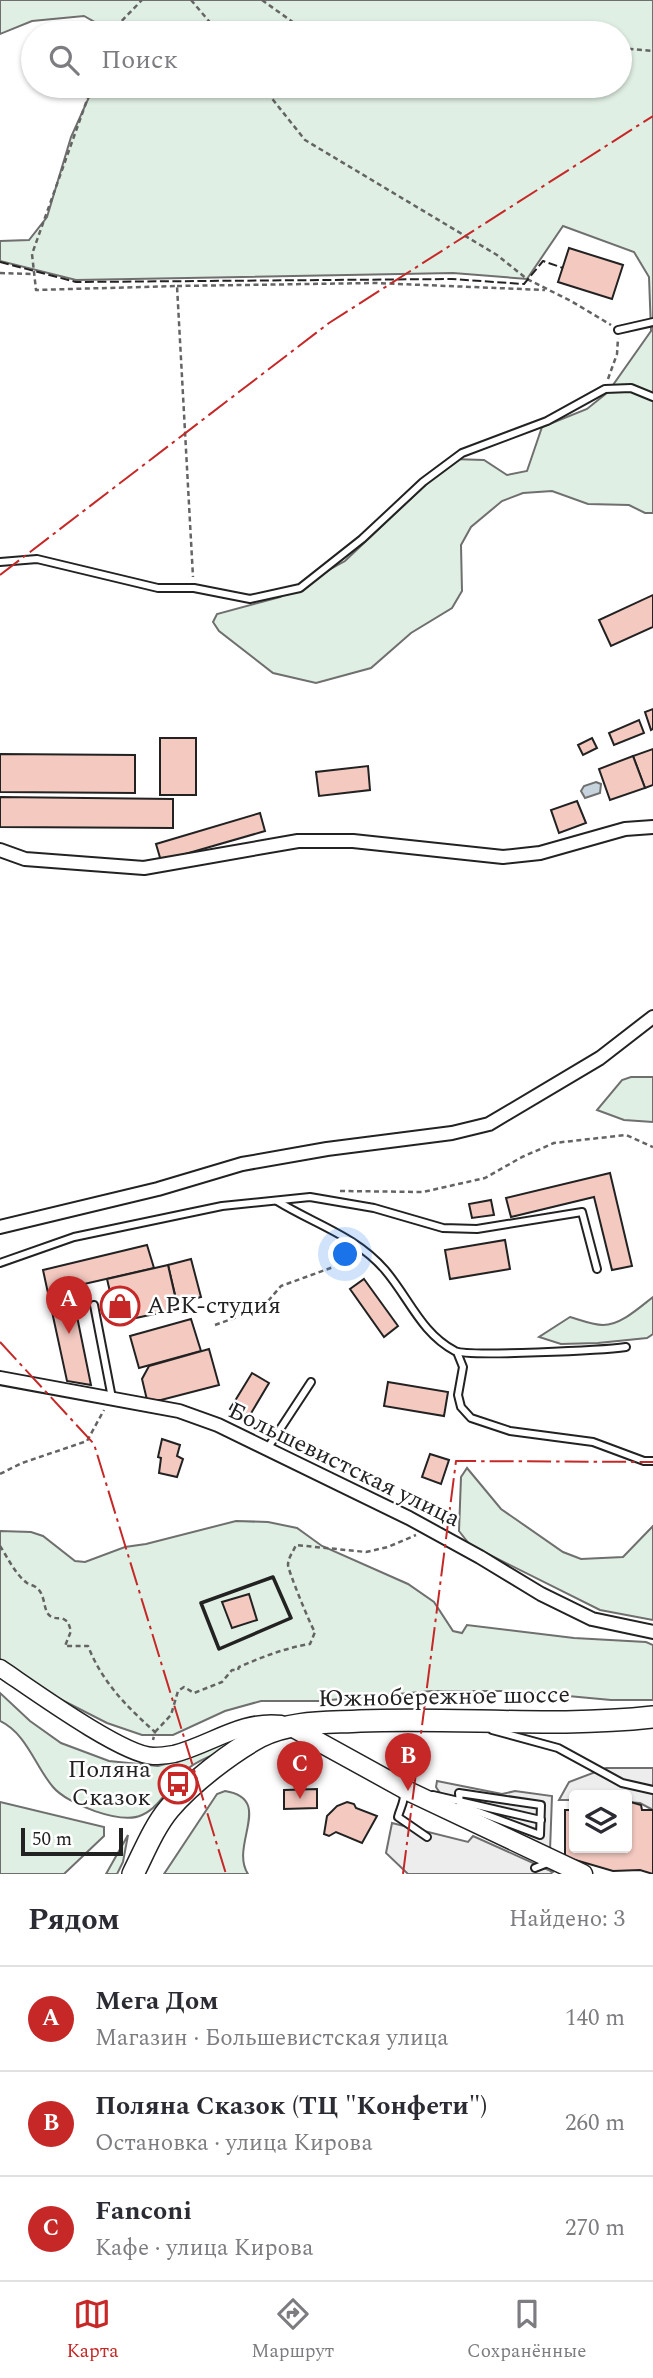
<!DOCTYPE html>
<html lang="ru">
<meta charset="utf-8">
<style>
body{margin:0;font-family:Spectral,serif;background:#f7f7f7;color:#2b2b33}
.controls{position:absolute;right:21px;bottom:21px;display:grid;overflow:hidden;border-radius:7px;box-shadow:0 2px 5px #0004}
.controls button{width:63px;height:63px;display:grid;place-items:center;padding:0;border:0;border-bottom:2px solid #e1e1e2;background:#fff;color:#2b2b33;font:35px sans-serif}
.scale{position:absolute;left:21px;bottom:18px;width:102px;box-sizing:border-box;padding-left:7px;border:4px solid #222;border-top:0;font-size:19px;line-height:24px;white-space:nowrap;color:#222;-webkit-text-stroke:5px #fff;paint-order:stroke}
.you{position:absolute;left:346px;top:1255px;width:24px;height:24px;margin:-18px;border:5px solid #fff;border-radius:50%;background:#1a73e8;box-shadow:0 0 0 10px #1a73e833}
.badge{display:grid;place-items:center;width:46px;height:46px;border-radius:50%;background:#c62828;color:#fff;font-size:23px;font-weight:700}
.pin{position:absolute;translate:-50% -58px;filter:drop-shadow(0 2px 4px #0008)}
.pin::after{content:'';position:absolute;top:37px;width:24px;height:21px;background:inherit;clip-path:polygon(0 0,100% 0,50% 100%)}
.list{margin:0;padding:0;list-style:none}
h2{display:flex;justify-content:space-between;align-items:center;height:91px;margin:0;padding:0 28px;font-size:30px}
h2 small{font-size:23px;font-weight:400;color:#7c7c81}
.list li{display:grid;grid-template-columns:46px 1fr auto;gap:21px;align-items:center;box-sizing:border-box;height:105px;padding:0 28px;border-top:2px solid #e1e1e2}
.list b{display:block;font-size:26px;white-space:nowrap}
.list p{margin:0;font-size:23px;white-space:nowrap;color:#7c7c81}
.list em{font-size:23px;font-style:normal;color:#7c7c81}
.icon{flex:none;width:38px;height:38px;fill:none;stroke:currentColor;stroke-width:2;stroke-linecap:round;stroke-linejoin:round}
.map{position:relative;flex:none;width:653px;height:1874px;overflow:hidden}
.search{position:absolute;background:#fff;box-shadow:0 2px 5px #0004;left:21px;right:21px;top:21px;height:77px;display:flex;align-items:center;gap:18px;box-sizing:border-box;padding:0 24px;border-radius:38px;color:#7c7c81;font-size:26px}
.sheet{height:406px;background:#fff}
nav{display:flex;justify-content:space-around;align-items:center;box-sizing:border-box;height:98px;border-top:2px solid #e1e1e2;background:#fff;font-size:19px;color:#7c7c81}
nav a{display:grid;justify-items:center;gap:4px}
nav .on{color:#c62828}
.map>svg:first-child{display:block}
.green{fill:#e0efe3;stroke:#6f6f6f;stroke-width:2}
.parking{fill:#ededed;stroke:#6f6f6f;stroke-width:2}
.water{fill:#c7d3dd;stroke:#6f6f6f;stroke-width:2}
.building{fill:#f3c9c0;stroke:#222;stroke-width:2}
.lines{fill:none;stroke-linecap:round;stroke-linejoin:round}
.service-casing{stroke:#222;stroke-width:10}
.minor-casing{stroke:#222;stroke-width:16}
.tertiary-casing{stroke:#222;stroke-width:19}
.secondary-casing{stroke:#222;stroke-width:21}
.trunk-casing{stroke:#222;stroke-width:24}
.path{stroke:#646464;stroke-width:2.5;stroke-dasharray:5 3.5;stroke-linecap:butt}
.service{stroke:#fff;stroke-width:6}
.minor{stroke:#fff;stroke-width:12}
.tertiary{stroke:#fff;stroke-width:16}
.secondary{stroke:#fff;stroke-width:18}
.trunk{stroke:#fff;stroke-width:21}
.fence{stroke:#222;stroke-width:2;stroke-dasharray:9 3.5;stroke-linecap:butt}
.wall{stroke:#222;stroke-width:3.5}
.power{stroke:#c62828;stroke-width:2;stroke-dasharray:24 5 3.5 5;stroke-linecap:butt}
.labels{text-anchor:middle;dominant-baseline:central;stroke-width:5;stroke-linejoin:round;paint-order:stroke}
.poi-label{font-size:24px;fill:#222;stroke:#fff;text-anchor:start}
.street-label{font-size:24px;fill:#222;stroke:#fff}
</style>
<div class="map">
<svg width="653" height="1874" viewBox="0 0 653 1874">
<rect width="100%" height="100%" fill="#fff"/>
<g class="green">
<polygon points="0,0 653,0 653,513 645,513 629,505 588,504 552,491 523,493 502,501 471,527 461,545 462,591 452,608 411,633 371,668 316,683 273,673 219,631 213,622 217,614 280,597 345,561 453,459 484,460 507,475 527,471 542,427 587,409 608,392 651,331 649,277 634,252 563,226 527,279 453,273 76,280 0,261 0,241 29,240 47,217 71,137 94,86 620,86 620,33 100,33 100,25 84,16 32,21 0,34"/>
<polygon points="631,1077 653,1077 653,1122 624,1120 597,1110 622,1080"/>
<path d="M 653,1297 L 653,1334 L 647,1338 L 598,1343 L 561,1344 L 539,1337 L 570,1317 C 580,1320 593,1325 603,1325 C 621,1325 640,1307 653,1297 Z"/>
<polygon points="467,1468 501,1509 563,1552 581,1559 623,1557 653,1526 653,1620 600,1610 470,1545 459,1531 461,1477"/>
<polygon points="236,1521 268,1522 297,1528 322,1546 408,1584 434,1602 453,1631 462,1633 467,1625 574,1638 646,1642 653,1645 653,1700 611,1700 514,1691 432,1691 319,1701 261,1701 225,1711 173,1735 142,1735 107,1723 50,1694 0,1659 0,1531 31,1532 43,1536 75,1561 85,1562 125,1547 146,1544"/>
<path d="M 0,1693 L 30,1721 L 61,1743 L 109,1761 L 158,1766 L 188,1758 L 220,1739 L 239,1737 L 235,1745 C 219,1753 196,1760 183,1773 C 169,1786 160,1807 142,1815 C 121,1825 67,1804 53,1787 C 35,1766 27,1734 0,1721 Z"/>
<path d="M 225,1791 C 275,1799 229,1845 248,1874 L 164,1874 L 217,1794 Z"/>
<polygon points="0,1802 104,1827 104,1836 64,1874 0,1874"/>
<polygon points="128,1835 123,1862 117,1874 106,1874"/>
</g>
<g class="parking">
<polygon points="606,1768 653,1768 653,1810 640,1803 627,1802 627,1795 574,1795 574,1800 559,1800 569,1782"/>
<polygon points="437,1781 502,1794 515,1791 552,1796 550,1851 446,1802 436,1787"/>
<polygon points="392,1823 468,1842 473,1836 553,1872 550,1874 408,1874 386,1853"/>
</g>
<polygon class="water" points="596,782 601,784 600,793 585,798 581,791 584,786"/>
<g class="building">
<polygon points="569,248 623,265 612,299 558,282"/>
<polygon points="653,595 653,627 611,646 599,620"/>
<polygon points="653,709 653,729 651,730 645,712"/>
<polygon points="639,720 644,733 614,745 609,733"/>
<rect x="160" y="738" width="36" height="57"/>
<polygon points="592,738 597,748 583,755 578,745"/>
<polygon points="653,749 653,785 645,788 633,756"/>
<polygon points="0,754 135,755 135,793 0,792"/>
<polygon points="633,756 645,788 610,800 599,769"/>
<polygon points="368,766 370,790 319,796 316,772"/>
<polygon points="0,797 173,799 173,828 0,827"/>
<polygon points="577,801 586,823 559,833 551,810"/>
<polygon points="260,813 265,831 161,861 156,844"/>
<polygon points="610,1173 632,1266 612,1270 594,1197 511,1217 506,1198"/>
<polygon points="491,1200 494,1215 472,1218 469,1204"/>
<polygon points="505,1240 510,1269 450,1279 445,1250"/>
<polygon points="147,1245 154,1268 71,1287 91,1385 67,1381 43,1270"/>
<polygon points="191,1259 201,1297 177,1303 168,1265"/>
<polygon points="168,1265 178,1309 117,1322 107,1279"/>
<polygon points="364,1279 398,1326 384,1337 350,1289"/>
<polygon points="191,1319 201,1351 139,1368 130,1336"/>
<polygon points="209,1349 219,1385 161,1400 147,1400 142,1379 149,1366"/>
<polygon points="252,1373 269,1383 247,1420 230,1409"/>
<polygon points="388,1382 448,1392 444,1416 384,1406"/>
<polygon points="162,1439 180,1445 177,1456 183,1459 177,1477 159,1473 161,1458 158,1457"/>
<polygon points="430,1454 449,1460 441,1484 422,1477"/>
<polygon points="249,1594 257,1620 232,1628 222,1602"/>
<polygon points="317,1789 317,1808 284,1809 284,1790"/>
<polygon points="627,1801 641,1805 642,1810 653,1810 653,1874 640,1870 613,1871 565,1857 565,1810 574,1810 574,1848 627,1848"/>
<polygon points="347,1802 354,1804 356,1808 377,1816 362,1843 336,1832 329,1836 324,1834 327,1816 337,1806"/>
</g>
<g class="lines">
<defs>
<g id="service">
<polyline points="618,330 653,322"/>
<polyline points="0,562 37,559 158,588 194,588 250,599 300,588 362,539 423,482 462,453 547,421 605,389 631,388 653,397"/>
<path d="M 277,1201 C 314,1224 356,1236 385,1270 C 409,1298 421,1333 455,1351 C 468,1357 605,1350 626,1347"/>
<polyline points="0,1263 74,1237 222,1206 310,1197 374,1208 443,1228 477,1229 582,1212 597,1269"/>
<polyline points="94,1305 112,1398"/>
<polyline points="457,1352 463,1367 458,1395 461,1407 471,1418 510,1431 593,1442 644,1461 653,1461"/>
<polyline points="267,1449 311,1382"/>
<polyline points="492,1730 558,1748 622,1783 653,1790"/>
<path d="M 404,1792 C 405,1802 400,1808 398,1817 L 427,1837"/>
<polygon points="459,1793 541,1805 540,1835 460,1805"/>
<polyline points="433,1795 541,1820"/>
<polyline points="535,1868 550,1862"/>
</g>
<g id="minor">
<polyline points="0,850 25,859 144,868 298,841 353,841 503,857 540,853 625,829 653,827"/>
<polyline points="0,1227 158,1189 242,1164 327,1149 452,1133 489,1124 600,1058 653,1017"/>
<polyline points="0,1378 179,1411 218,1425 409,1518 480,1557 541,1594 592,1619 653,1632"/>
</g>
<path id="tertiary" d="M 0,1668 C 30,1688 122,1755 153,1756 C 159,1756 168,1755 174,1754 C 210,1745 242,1719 281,1724"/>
<polyline id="secondary" points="290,1726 408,1791 583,1874"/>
<path id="trunk" d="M 133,1874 C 144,1852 154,1827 169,1809 C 191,1783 231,1752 261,1736 C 291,1721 327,1723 360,1721 C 458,1717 556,1728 653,1717"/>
</defs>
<use href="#service" class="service-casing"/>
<use href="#minor" class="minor-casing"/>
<use href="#tertiary" class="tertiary-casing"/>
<use href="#secondary" class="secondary-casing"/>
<use href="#trunk" class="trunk-casing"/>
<g class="path">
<polyline points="191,0 219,33"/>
<polyline points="262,0 308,33"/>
<polyline points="110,33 142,0"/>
<polyline points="620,48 653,51"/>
<polyline points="92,86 32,254 36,290 177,286 193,577"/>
<polyline points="262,86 305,140 497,255 527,279 571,301 611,325"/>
<polyline points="0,273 34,274"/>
<polyline points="177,286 375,283 545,290"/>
<polyline points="608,379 617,354 618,338"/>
<polyline points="340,1191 423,1192 485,1178 522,1157 554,1143 626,1135 653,1147"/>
<polyline points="215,1325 262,1308 281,1286 350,1261 355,1257"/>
<polyline points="0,1474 22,1463 87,1441 104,1410"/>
<path d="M 0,1546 C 8,1558 15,1574 27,1583 C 30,1585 34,1585 37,1588 C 49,1598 39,1621 62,1618 L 68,1622 L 71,1631 L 65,1646 L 88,1646 C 102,1682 127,1707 155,1732 L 153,1740"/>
<path d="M 155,1732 L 171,1715 L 178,1691 L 184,1687 L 194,1693 L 222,1682 L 232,1670 L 238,1670 L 239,1667 C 262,1657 285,1648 310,1644 L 315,1632 C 311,1627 288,1570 288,1565 C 288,1558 293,1552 296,1545 L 366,1552 L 388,1547 L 416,1535"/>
</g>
<use href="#service" class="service"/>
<use href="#minor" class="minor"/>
<use href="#tertiary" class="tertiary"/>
<use href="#secondary" class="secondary"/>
<use href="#trunk" class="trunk"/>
<polyline class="fence" points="0,262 76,282 452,279 524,284 543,261 563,268"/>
<polygon class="wall" points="273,1577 291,1618 219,1649 201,1603"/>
<g class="power">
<polyline points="0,575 329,323 653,116"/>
<polyline points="0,1342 94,1444 226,1874"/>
<polyline points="403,1874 456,1461 653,1462"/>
</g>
</g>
<defs>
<symbol id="shop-ring" viewBox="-11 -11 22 22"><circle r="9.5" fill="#fff" stroke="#c62828" stroke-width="1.5"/><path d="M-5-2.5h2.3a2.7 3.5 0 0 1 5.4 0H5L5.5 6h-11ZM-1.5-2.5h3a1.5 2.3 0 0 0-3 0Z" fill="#c62828"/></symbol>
<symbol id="bus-ring" viewBox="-11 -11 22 22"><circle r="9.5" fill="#fff" stroke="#c62828" stroke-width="1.5"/><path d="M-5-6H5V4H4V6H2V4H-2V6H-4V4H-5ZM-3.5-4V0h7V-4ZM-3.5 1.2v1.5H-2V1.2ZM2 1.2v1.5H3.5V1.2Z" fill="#c62828"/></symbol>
</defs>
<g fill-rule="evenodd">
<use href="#shop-ring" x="98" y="1284" width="44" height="44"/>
<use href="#bus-ring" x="156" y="1762" width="44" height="44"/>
</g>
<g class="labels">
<g class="poi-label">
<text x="147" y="1306">АРК-студия</text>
<text x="151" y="1770" text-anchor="end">Поляна<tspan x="151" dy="28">Сказок</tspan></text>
</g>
<g class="street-label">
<text transform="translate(344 1465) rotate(26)">Большевистская улица</text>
<text transform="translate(444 1697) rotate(-1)">Южнобережное шоссе</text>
</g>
</g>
</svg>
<div class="controls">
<button><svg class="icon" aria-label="layers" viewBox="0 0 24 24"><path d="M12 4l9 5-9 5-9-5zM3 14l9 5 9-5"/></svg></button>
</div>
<div class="scale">50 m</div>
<div class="you"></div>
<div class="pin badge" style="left:69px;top:1334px">A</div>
<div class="pin badge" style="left:408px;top:1791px">B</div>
<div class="pin badge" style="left:300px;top:1799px">C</div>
<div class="search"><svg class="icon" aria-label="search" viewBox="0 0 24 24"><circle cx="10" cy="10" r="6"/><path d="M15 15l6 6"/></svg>Поиск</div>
</div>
<section class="sheet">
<h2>Рядом<small>Найдено: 3</small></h2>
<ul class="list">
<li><span class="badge">A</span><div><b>Мега Дом</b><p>Магазин · Большевистская улица</p></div><em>140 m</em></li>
<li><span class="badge">B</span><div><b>Поляна Сказок (ТЦ &quot;Конфети&quot;)</b><p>Остановка · улица Кирова</p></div><em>260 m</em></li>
<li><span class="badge">C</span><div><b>Fanconi</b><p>Кафе · улица Кирова</p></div><em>270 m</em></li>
</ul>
</section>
<nav>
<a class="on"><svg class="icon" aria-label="map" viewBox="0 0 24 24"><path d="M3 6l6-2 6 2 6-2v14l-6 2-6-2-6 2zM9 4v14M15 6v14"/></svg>Карта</a>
<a><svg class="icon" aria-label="directions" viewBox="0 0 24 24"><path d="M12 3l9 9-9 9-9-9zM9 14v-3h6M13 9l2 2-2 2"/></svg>Маршрут</a>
<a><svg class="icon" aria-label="saved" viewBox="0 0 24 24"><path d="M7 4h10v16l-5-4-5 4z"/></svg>Сохранённые</a>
</nav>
